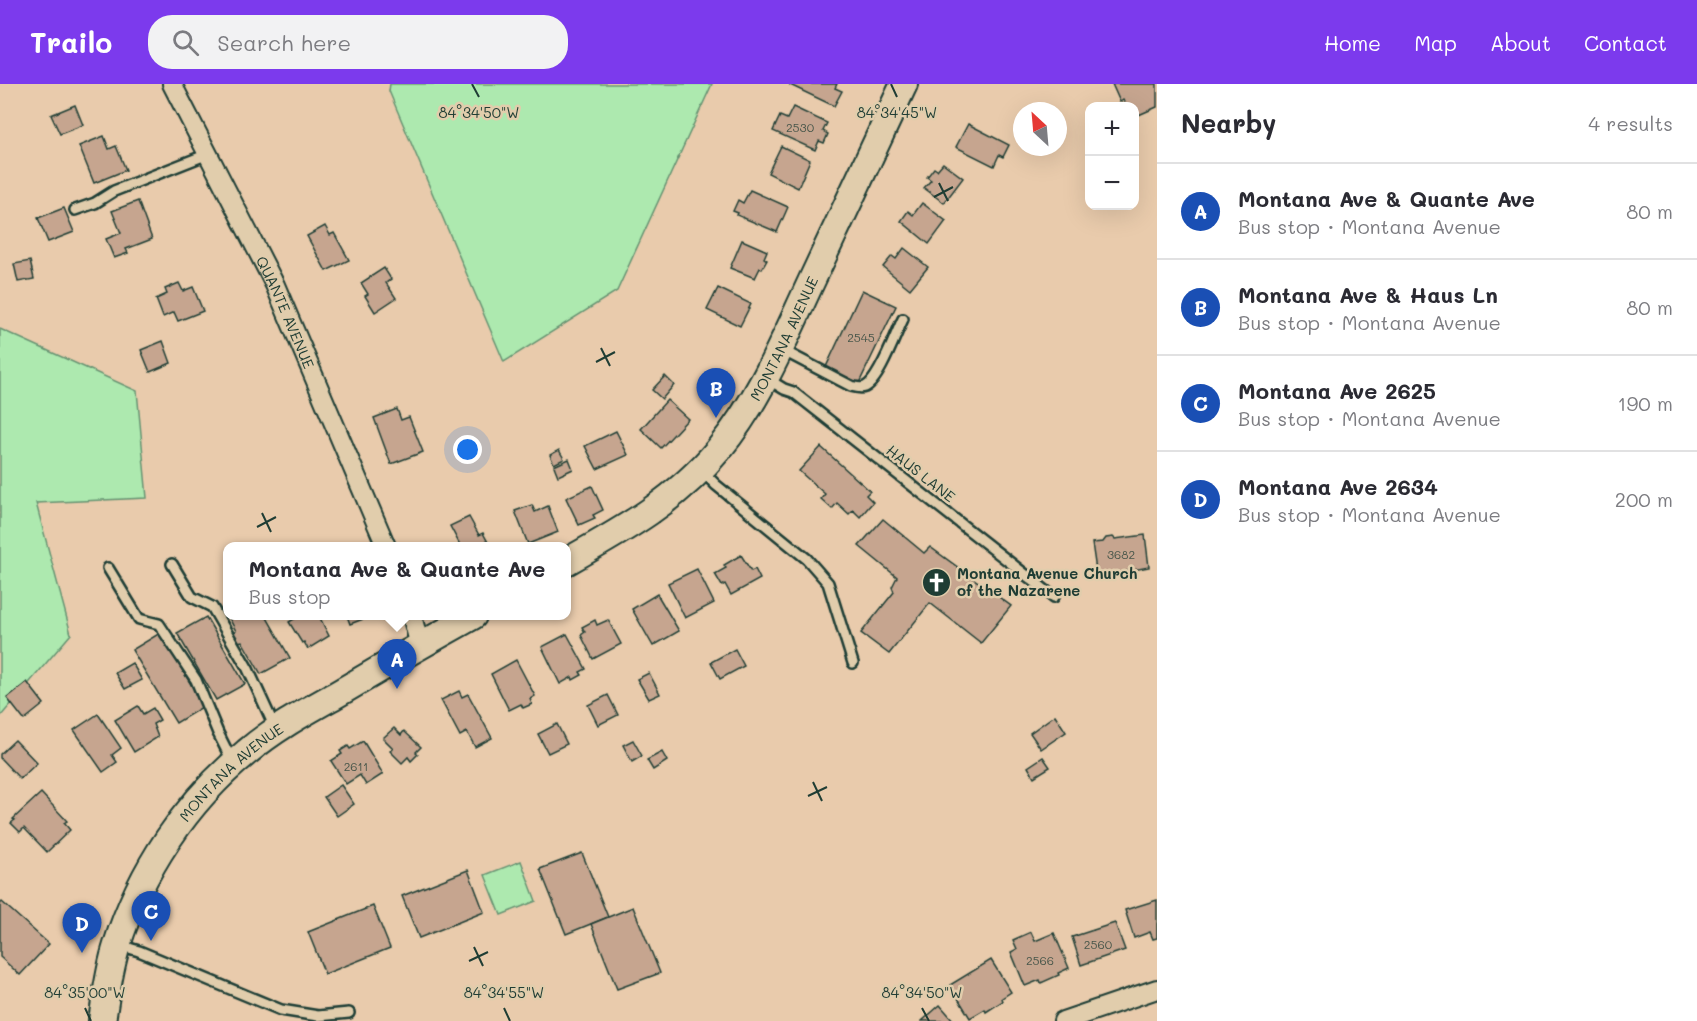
<!DOCTYPE html>
<meta charset="utf-8">
<style>
body{margin:0;font-family:Mali,sans-serif;background:#f2f2f3;color:#2b2b33}
.controls{position:absolute;right:18px;top:18px;display:grid;overflow:hidden;border-radius:12px;box-shadow:0 6px 24px #0002}
.controls button{width:54px;height:54px;display:grid;place-items:center;padding:0;border:0;border-bottom:2px solid #e1e1e2;background:#fff;color:#2b2b33;font:30px sans-serif}
.compass{position:absolute;left:1013px;top:18px;width:54px;height:54px;border-radius:50%;background:#fff;box-shadow:0 6px 24px #0002;rotate:334deg}
.you{position:absolute;left:468px;top:366px;width:21px;height:21px;margin:-15px;border:4px solid #fff;border-radius:50%;background:#1a73e8;box-shadow:0 0 0 9px #1a73e833}
.badge{display:grid;place-items:center;width:39px;height:39px;border-radius:50%;background:#7c3aed;color:#fff;font-size:20px;font-weight:700}
.pin{position:absolute;translate:-50% -50px;filter:drop-shadow(0 2px 3px #0008)}
.pin::after{content:'';position:absolute;top:32px;width:21px;height:18px;background:inherit;clip-path:polygon(0 0,100% 0,50% 100%)}
.popup{position:absolute;left:223px;top:458px;width:348px;height:78px;box-sizing:border-box;display:grid;place-content:center;border-radius:12px;background:#fff;filter:drop-shadow(0 2px 4px #0005);font-size:20px;white-space:nowrap;color:#7c7c81}
.popup b{font-size:22px;color:#2b2b33}
.popup::after{content:'';position:absolute;left:50%;top:100%;margin-left:-12px;border:12px solid transparent;border-top-color:#fff}
.list{margin:0;padding:0;list-style:none}
h2{display:flex;justify-content:space-between;align-items:center;height:78px;margin:0;padding:0 24px;font-size:26px}
h2 small{font-size:20px;font-weight:400;color:#7c7c81}
.list li{display:grid;grid-template-columns:39px 1fr auto;gap:18px;align-items:center;box-sizing:border-box;height:96px;padding:0 24px;border-top:2px solid #e1e1e2}
.list b{display:block;font-size:22px;white-space:nowrap}
.list p{margin:0;font-size:20px;white-space:nowrap;color:#7c7c81}
.list em{font-size:20px;font-style:normal;color:#7c7c81}
.icon{flex:none;width:33px;height:33px;fill:none;stroke:currentColor;stroke-width:2;stroke-linecap:round;stroke-linejoin:round}
.map{position:relative;flex:none;width:1157px;height:937px;overflow:hidden}
header{display:flex;align-items:center;gap:36px;box-sizing:border-box;height:84px;padding:0 30px;background:#7c3aed;color:#fff}
header strong{font-size:28px}
nav{display:flex;gap:33px;margin-inline-start:auto;font-size:21px}
.search{width:420px;height:54px;background:#f2f2f3;display:flex;align-items:center;gap:15px;box-sizing:border-box;padding:0 21px;border-radius:24px;color:#7c7c81;font-size:22px}
main{display:flex}
aside{flex:1;background:#fff}
.map>svg:first-child{display:block}
.green{fill:#ade9af;stroke:#669372;stroke-width:1.5}
.building{fill:#c6a58f;stroke:#1f3d34;stroke-width:1.5}
.lines{fill:none;stroke-linecap:round;stroke-linejoin:round}
.lane-casing{stroke:#1f3d34;stroke-width:14}
.street-casing{stroke:#1f3d34;stroke-width:22}
.secondary-casing{stroke:#1f3d34;stroke-width:30}
.lane{stroke:#e1cdac;stroke-width:9}
.street{stroke:#e1cdac;stroke-width:18}
.secondary{stroke:#e1cdac;stroke-width:26}
.ticks{fill:none;stroke:#1f3d34;stroke-width:2}
.labels{text-anchor:middle;dominant-baseline:central;stroke-width:5;stroke-linejoin:round;paint-order:stroke}
.number-label{font-size:12px;fill:#49574b}
.street-label{font-size:15px;fill:#1f3d34;stroke:#e1cdac}
.poi-label{font-size:15px;font-weight:bold;fill:#1f3d34;stroke:#e1cdac;text-anchor:start}
.ticks-label{font-size:15px;text-anchor:middle;fill:#1f3d34;stroke:#e1cdac;stroke-width:5;stroke-linejoin:round;paint-order:stroke}
</style>
<header>
<strong>Trailo</strong>
<div class="search"><svg class="icon" aria-label="search" viewBox="0 0 24 24"><circle cx="10" cy="10" r="6"/><path d="M15 15l6 6"/></svg>Search here</div>
<nav><a>Home</a><a>Map</a><a>About</a><a>Contact</a></nav>
</header>
<main>
<div class="map">
<svg width="1157" height="937" viewBox="0 0 1157 937">
<rect width="100%" height="100%" fill="#e9cbac"/>
<filter id="ink" filterUnits="userSpaceOnUse"><feTurbulence type="fractalNoise" baseFrequency=".0167" numOctaves="2"/><feDisplacementMap in="SourceGraphic" scale="12" xChannelSelector="R" yChannelSelector="G"/><feConvolveMatrix kernelMatrix="1 2 1 2 8 2 1 2 1" color-interpolation-filters="sRGB"/></filter>
<g filter="url(#ink)">
<g class="green">
<polygon points="390,0 712,0 617,207 504,278 389,7"/>
<polygon points="0,245 137,307 147,414 36,419 71,550 0,633"/>
<polygon points="521,777 536,817 501,831 485,791"/>
</g>
<g class="building">
<polygon points="791,0 837,0 835,4 842,7 834,22 790,1"/>
<polygon points="1112,0 1157,0 1157,23 1134,33 1134,22 1126,22 1123,16 1120,18"/>
<polygon points="75,21 83,41 60,50 51,31"/>
<polygon points="793,23 827,39 823,47 828,50 824,59 819,57 815,66 773,47 780,32 787,35"/>
<polygon points="968,40 1009,61 1003,73 999,71 994,82 956,63"/>
<polygon points="104,52 109,65 116,62 126,86 94,99 79,62"/>
<polygon points="781,62 810,76 798,104 768,89"/>
<polygon points="943,79 963,94 944,119 924,104 931,96 927,93 934,84 937,86"/>
<polygon points="750,106 788,123 777,148 737,131 738,129 733,127 738,116 743,119"/>
<polygon points="138,117 152,155 126,165 128,169 114,174 106,155 121,149 112,127"/>
<polygon points="922,119 946,137 929,160 901,137 908,127 913,131"/>
<polygon points="64,124 74,148 48,158 38,134"/>
<polygon points="325,142 330,151 334,149 349,176 326,187 307,152"/>
<polygon points="742,156 767,167 764,174 767,176 762,185 760,184 755,194 730,184"/>
<polygon points="904,164 928,183 910,205 883,183 892,172 896,175"/>
<polygon points="30,177 34,195 18,198 14,180"/>
<polygon points="384,184 391,195 386,199 396,214 375,228 365,212 368,210 361,199"/>
<polygon points="179,199 183,207 193,203 203,227 178,237 174,228 163,233 156,215 167,210 165,205"/>
<polygon points="718,204 751,220 740,242 707,226"/>
<polygon points="862,206 896,222 859,299 826,283"/>
<polygon points="163,257 171,279 150,288 141,266"/>
<polygon points="665,292 674,301 662,315 652,306"/>
<polygon points="667,316 688,335 661,364 641,345"/>
<polygon points="397,325 401,336 409,333 423,368 391,380 374,334"/>
<polygon points="616,347 628,371 597,385 585,362"/>
<polygon points="821,363 870,407 866,411 873,418 860,433 853,426 849,430 837,419 832,425 821,415 825,410 799,387"/>
<polygon points="559,366 564,375 554,380 550,371"/>
<polygon points="569,375 573,385 558,392 554,382"/>
<polygon points="592,402 603,426 593,431 595,434 579,441 566,414"/>
<polygon points="532,421 535,428 548,422 558,448 528,460 515,427"/>
<polygon points="469,433 479,451 483,449 490,462 458,462 460,461 450,442"/>
<polygon points="883,435 924,469 930,463 1011,522 981,559 930,519 889,570 861,549 894,508 892,503 897,493 859,462"/>
<polygon points="1145,451 1149,483 1097,493 1092,459 1103,458 1106,454 1113,453 1115,455"/>
<polygon points="741,471 751,487 755,485 760,495 731,511 725,500 722,502 715,490 726,484 724,481"/>
<polygon points="697,485 714,519 685,534 668,499"/>
<polygon points="657,510 679,547 653,562 632,525"/>
<polygon points="228,532 266,532 290,574 261,590 242,557 238,558 233,549 236,547"/>
<polygon points="299,532 319,532 329,552 308,565 304,558 302,559 289,538"/>
<polygon points="347,532 371,532 350,540"/>
<polygon points="206,533 245,600 216,616 177,549"/>
<polygon points="595,536 597,541 608,536 621,560 593,575 581,551 585,548 582,543"/>
<polygon points="160,549 204,622 176,639 132,566"/>
<polygon points="567,550 586,585 580,588 582,591 573,596 572,593 560,600 542,563"/>
<polygon points="735,565 744,582 720,595 711,578"/>
<polygon points="516,576 535,612 530,615 532,620 523,624 521,620 509,626 491,590"/>
<polygon points="132,579 142,596 125,605 115,589"/>
<polygon points="649,589 660,610 649,615 637,595"/>
<polygon points="27,598 44,620 24,636 7,614"/>
<polygon points="459,607 462,613 468,610 492,654 475,663 467,648 460,652 441,616"/>
<polygon points="608,611 618,631 598,641 588,621"/>
<polygon points="138,622 143,630 153,624 160,636 153,640 158,653 134,668 115,636"/>
<polygon points="98,630 121,664 112,671 117,678 103,688 74,646"/>
<polygon points="1055,631 1066,648 1041,665 1030,649"/>
<polygon points="557,640 567,660 548,669 538,650"/>
<polygon points="394,644 401,651 404,647 421,663 416,668 418,670 411,677 408,673 402,679 390,667 393,664 383,654"/>
<polygon points="15,656 37,679 20,695 0,674 0,670"/>
<polygon points="633,656 642,672 632,678 623,661"/>
<polygon points="363,657 383,690 366,701 360,691 346,700 331,677 342,670 340,667 348,662 350,665"/>
<polygon points="662,668 667,677 653,686 647,676"/>
<polygon points="1043,673 1050,683 1034,693 1028,683"/>
<polygon points="341,701 354,720 337,732 324,713"/>
<polygon points="41,709 67,737 64,739 70,746 47,768 24,744 20,748 11,739 15,736 13,735"/>
<polygon points="582,769 608,833 566,850 540,785"/>
<polygon points="468,786 484,828 419,854 402,812"/>
<polygon points="1157,816 1157,854 1153,855 1150,848 1134,854 1125,826"/>
<polygon points="2,818 49,860 20,891 0,873 0,820"/>
<polygon points="373,822 390,864 325,890 308,848"/>
<polygon points="633,823 660,889 617,905 591,840"/>
<polygon points="1115,839 1125,866 1081,881 1072,853"/>
<polygon points="1031,848 1035,857 1054,849 1069,884 1058,889 1059,891 1041,899 1040,896 1025,902 1011,868 1017,865 1013,856"/>
<polygon points="991,876 1011,908 1002,914 1003,917 986,928 985,925 970,934 950,901"/>
<polygon points="940,921 954,937 922,937"/>
</g>
<g class="lines">
<defs>
<g id="lane">
<polyline points="75,126 95,119 114,107 208,70"/>
<path d="M 782,266 L 851,302 C 855,303 860,305 865,303 C 879,297 896,249 903,235"/>
<polyline points="766,294 784,305 793,308 1054,513"/>
<polyline points="702,387 716,401 807,475 828,499 853,579"/>
<polyline points="172,480 192,513 212,523 248,585 276,646"/>
<polyline points="108,484 139,535 159,540 196,596 218,649 232,677"/>
<polyline points="119,861 139,867 281,926 318,932 349,929"/>
</g>
<g id="street">
<path id="s1" d="M 172,0 L 275,201 L 386,462"/>
<polyline points="412,532 420,562"/>
<polyline points="1063,937 1157,905"/>
</g>
<g id="secondary">
<path id="s2" d="M 566,478 C 623,446 677,416 719,365 C 760,315 784,256 811,198 C 842,132 873,66 904,0"/>
<path id="s3" d="M 102,937 C 106,912 109,886 117,861 C 140,787 187,717 247,668 C 275,644 307,627 339,609 C 383,583 428,557 473,532"/>
</g>
</defs>
<use href="#lane" class="lane-casing"/>
<use href="#street" class="street-casing"/>
<use href="#secondary" class="secondary-casing"/>
<use href="#lane" class="lane"/>
<use href="#street" class="street"/>
<use href="#secondary" class="secondary"/>
</g>
</g>
<path class="ticks" d="M 472,0 L 479,13M 891,0 L 897,13M 939,99 L 948,117M 934,113 L 953,103M 601,264 L 610,282M 596,278 L 615,268M 262,429 L 271,448M 257,443 L 276,433M 813,698 L 822,717M 808,712 L 827,703M 474,863 L 483,882M 469,877 L 488,868M 85,924 L 91,937M 504,924 L 510,937M 922,924 L 929,937"/>
<defs>
<symbol id="church-disc" viewBox="-11 -11 22 22"><circle r="9.5" fill="#1f3d34" stroke="#e1cdac"/><path d="M-1.2-6h2.4v3.5h3.3v2.4h-3.3V6h-2.4V-.1h-3.3v-2.4h3.3Z" fill="#fff"/></symbol>
</defs>
<g fill-rule="evenodd">
<use href="#church-disc" x="920" y="482" width="33" height="33"/>
</g>
<g class="labels">
<g class="number-label">
<text x="800" y="43">2530</text>
<text x="861" y="253">2545</text>
<text x="1121" y="470">3682</text>
<text x="356" y="682">2611</text>
<text x="1098" y="860">2560</text>
<text x="1040" y="876">2566</text>
</g>
<g class="street-label">
<text stroke="none"><textPath href="#s1" startOffset="255">QUANTE AVENUE</textPath></text>
<text stroke="none"><textPath href="#s2" startOffset="320">MONTANA AVENUE</textPath></text>
<text transform="translate(921 389) rotate(38)">HAUS LANE</text>
<text stroke="none"><textPath href="#s3" startOffset="288">MONTANA AVENUE</textPath></text>
</g>
<g class="poi-label">
<text x="957" y="489">Montana Avenue Church<tspan x="957" dy="17">of the Nazarene</tspan></text>
</g>
</g>
<g class="ticks-label">
<text x="897" y="34">84°34'45"W</text>
<text x="479" y="34">84°34'50"W</text>
<text x="85" y="914">84°35'00"W</text>
<text x="504" y="914">84°34'55"W</text>
<text x="922" y="914">84°34'50"W</text>
</g>
</svg>
<div class="controls">
<button>+</button>
<button>−</button>
</div>
<svg class="compass" viewBox="-18 -18 36 36"><path d="M0-13l5 13h-10z" fill="#e53935"/><path d="M0 13l5-13h-10z" fill="#7c7c81"/></svg>
<div class="you"></div>
<div class="pin badge" style="left:397px;top:605px;background:#1a4fb4">A</div>
<div class="popup"><b>Montana Ave &amp; Quante Ave</b>Bus stop</div>
<div class="pin badge" style="left:716px;top:334px;background:#1a4fb4">B</div>
<div class="pin badge" style="left:151px;top:857px;background:#1a4fb4">C</div>
<div class="pin badge" style="left:82px;top:869px;background:#1a4fb4">D</div>
</div>
<aside>
<h2>Nearby<small>4 results</small></h2>
<ul class="list">
<li><span class="badge" style="background:#1a4fb4">A</span><div><b>Montana Ave &amp; Quante Ave</b><p>Bus stop · Montana Avenue</p></div><em>80 m</em></li>
<li><span class="badge" style="background:#1a4fb4">B</span><div><b>Montana Ave &amp; Haus Ln</b><p>Bus stop · Montana Avenue</p></div><em>80 m</em></li>
<li><span class="badge" style="background:#1a4fb4">C</span><div><b>Montana Ave 2625</b><p>Bus stop · Montana Avenue</p></div><em>190 m</em></li>
<li><span class="badge" style="background:#1a4fb4">D</span><div><b>Montana Ave 2634</b><p>Bus stop · Montana Avenue</p></div><em>200 m</em></li>
</ul>
</aside>
</main>
